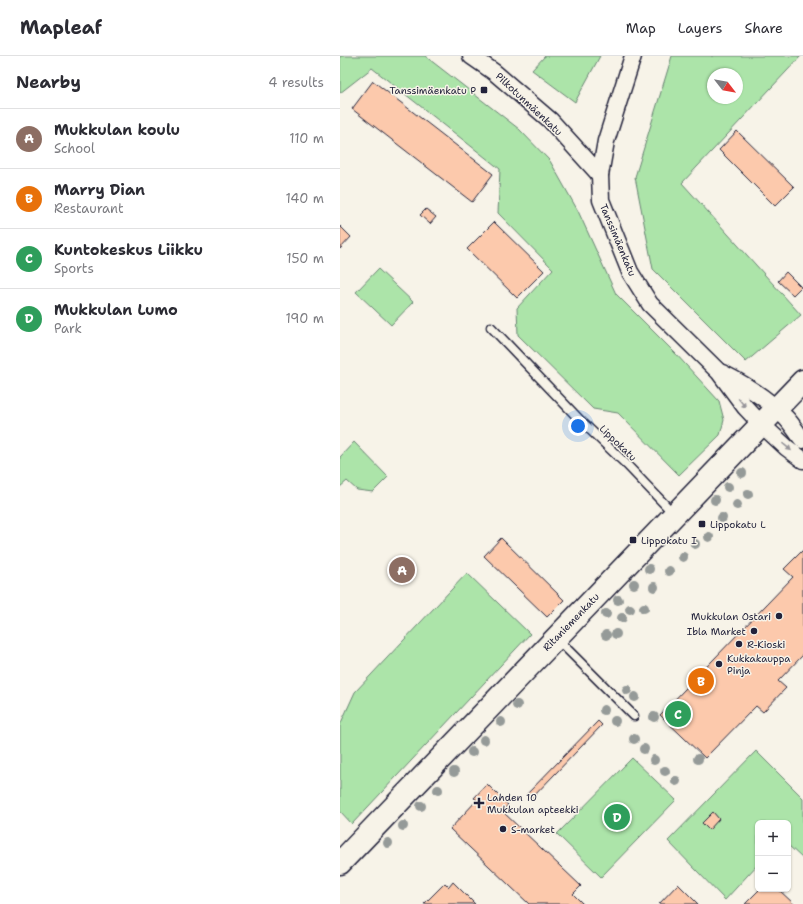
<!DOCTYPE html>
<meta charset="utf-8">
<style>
body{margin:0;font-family:"Shantell Sans",sans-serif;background:#f7f7f7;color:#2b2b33}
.controls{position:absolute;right:12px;bottom:12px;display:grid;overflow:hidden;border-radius:6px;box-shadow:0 1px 3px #0004}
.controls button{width:36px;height:36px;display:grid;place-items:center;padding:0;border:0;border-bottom:1px solid #e1e1e2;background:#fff;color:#2b2b33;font:20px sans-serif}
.compass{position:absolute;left:367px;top:12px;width:36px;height:36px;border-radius:50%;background:#fff;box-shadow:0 1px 3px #0004;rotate:121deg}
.you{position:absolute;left:238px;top:370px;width:14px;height:14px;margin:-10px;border:3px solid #fff;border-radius:50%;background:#1a73e8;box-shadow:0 0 0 6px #1a73e833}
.badge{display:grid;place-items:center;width:26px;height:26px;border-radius:50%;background:#7c3aed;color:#fff;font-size:13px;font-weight:700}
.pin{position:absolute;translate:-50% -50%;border:2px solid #fff;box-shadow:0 1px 4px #0006}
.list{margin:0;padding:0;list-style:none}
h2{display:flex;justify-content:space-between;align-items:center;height:52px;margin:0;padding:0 16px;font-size:17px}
h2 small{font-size:13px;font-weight:400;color:#7c7c81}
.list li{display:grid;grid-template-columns:26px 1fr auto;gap:12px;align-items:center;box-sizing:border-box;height:60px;padding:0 16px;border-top:1px solid #e1e1e2}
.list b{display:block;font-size:15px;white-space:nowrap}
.list p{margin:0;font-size:13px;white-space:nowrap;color:#7c7c81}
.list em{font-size:13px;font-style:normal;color:#7c7c81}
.map{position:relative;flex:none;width:463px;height:848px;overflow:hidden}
header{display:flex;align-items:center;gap:24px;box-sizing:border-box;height:56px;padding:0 20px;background:#fff;border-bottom:1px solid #e1e1e2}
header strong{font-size:19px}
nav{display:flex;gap:22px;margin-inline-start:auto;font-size:14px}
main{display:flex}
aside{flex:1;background:#fff}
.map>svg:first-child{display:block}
.green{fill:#ace4a9;stroke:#678372;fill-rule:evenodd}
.building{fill:#fcc9ac;stroke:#22223b}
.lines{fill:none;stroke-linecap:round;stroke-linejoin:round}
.lane-casing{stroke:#22223b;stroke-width:11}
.street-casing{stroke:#22223b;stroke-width:19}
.secondary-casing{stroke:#22223b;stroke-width:25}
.lane{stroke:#f7f3e8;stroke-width:8}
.street{stroke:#f7f3e8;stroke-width:16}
.secondary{stroke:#f7f3e8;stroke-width:22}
.tree{fill:#959a98}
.oneway{fill:#97959a}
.poi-dot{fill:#22223b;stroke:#f7f3e8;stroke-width:1.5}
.labels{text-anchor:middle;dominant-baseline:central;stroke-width:3;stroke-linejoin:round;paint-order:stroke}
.poi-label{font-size:10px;fill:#22223b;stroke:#f7f3e8;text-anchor:start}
.street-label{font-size:10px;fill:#22223b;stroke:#f7f3e8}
</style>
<header>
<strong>Mapleaf</strong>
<nav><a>Map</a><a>Layers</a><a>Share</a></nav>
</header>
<main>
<aside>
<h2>Nearby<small>4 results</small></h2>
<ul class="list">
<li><span class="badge" style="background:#8d6e63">A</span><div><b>Mukkulan koulu</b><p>School</p></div><em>110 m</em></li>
<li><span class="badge" style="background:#e8710a">B</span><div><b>Marry Dian</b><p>Restaurant</p></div><em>140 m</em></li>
<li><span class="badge" style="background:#2e9e5b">C</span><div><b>Kuntokeskus Liikku</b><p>Sports</p></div><em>150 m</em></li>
<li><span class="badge" style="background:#2e9e5b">D</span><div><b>Mukkulan Lumo</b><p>Park</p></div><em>190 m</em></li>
</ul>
</aside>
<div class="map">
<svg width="463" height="848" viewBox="0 0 463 848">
<rect width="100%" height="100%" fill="#f7f3e8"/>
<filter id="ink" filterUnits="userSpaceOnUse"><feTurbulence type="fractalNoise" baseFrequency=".025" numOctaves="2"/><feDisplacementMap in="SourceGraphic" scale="8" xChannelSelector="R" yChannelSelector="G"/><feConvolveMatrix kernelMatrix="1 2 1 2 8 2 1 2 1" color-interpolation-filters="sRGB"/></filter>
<g filter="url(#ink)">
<g class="green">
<polygon points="0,0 85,0 179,73 210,105 238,155 276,238 335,297 379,345 384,364 380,379 339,419 278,357 253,353 178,279 177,252 213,213 158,157 160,113 32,12 0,37"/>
<polygon points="205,0 260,0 235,46 192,14"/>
<path d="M 332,0 L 371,0 L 372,1 L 373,0 L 461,0 L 342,127 L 461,259 L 406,306 L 313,213 L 295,121 ZM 373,18 L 397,18 L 397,42 L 373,42 Z"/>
<polygon points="38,213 73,246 51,269 16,236"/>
<polygon points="14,386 48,421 33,436 17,434 7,425 0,431 0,401"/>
<polygon points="127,517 190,578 12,768 0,755 0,669 15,636"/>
<polygon points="416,695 463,742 463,803 448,789 448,767 418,767 418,808 385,844 328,785"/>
<polygon points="292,702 336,744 261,821 217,778"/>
</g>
<g class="building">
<polygon points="33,25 153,118 132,146 12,53"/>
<polygon points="397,75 454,131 435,150 379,94"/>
<polygon points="86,153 96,161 90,168 80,159"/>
<polygon points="154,166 204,215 177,242 127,193"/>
<polygon points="0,170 11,181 0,193"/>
<polygon points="446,216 461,231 453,239 438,225"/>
<polygon points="161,482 224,544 207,561 144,500"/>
<polygon points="463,494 463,599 438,625 446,632 423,656 416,650 365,702 320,659 453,521 444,513"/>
<polygon points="258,665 262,669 191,743 186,739"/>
<polygon points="147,728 168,749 162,755 241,830 233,838 243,848 189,848 110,773 137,744 134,742"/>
<polygon points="373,756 379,763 369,774 362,767"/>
<polygon points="113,826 135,848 84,848 105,827 109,831"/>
<polygon points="338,828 358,848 319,848"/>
<polygon points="420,833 438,833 454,848 405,848"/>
</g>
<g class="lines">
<defs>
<g id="lane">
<polyline points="151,271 240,364 287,409 334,458"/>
<polyline points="216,582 294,660"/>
</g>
<g id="street">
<polyline points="131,0 154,16 210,64 260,119"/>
<polyline points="293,0 266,85 260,119 261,144 290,216 310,248 379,316 405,351 421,368 447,392 463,404"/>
<path d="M 382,317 C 406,329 427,342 446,362 C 452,368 457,377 463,384"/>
</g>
<polyline id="secondary" points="0,807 463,325"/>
</defs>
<use href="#lane" class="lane-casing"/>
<use href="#street" class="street-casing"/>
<use href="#secondary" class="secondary-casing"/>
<use href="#lane" class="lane"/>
<use href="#street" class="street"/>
<use href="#secondary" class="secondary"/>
</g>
<g class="tree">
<circle cx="402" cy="417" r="5"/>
<circle cx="388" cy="431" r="5"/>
<circle cx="408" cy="438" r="5"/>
<circle cx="375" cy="444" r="5"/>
<circle cx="397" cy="449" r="5"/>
<circle cx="382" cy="462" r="5"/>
<circle cx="369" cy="481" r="5"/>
<circle cx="355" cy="488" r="5"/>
<circle cx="343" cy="501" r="5"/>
<circle cx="309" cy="513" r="5"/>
<circle cx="329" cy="515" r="5"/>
<circle cx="294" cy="528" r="5"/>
<circle cx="314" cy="531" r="5"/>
<circle cx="278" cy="544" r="5"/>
<circle cx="304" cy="552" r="5"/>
<circle cx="290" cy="553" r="5"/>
<circle cx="266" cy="558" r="5"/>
<circle cx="282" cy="562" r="5"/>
<circle cx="276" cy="578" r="5"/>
<circle cx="266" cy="579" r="5"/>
<circle cx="287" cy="634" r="5"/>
<circle cx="295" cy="641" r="5"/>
<circle cx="177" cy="649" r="5"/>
<circle cx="264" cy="654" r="5"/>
<circle cx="314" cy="661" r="5"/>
<circle cx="275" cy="665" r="5"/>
<circle cx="161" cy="666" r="5"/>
<circle cx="294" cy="683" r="5"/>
<circle cx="144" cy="684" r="5"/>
<circle cx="304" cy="693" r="5"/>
<circle cx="132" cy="696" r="5"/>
<circle cx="358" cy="703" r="5"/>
<circle cx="314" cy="704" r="5"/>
<circle cx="325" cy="715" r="5"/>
<circle cx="114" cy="716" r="5"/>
<circle cx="336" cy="725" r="5"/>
<circle cx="98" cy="734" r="5"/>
<circle cx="81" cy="750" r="5"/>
<circle cx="63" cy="770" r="5"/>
<circle cx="48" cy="787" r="5"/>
</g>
<defs><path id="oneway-solid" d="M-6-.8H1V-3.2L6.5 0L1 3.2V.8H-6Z"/></defs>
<g class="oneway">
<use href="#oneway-solid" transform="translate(402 347) rotate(52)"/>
<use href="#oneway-solid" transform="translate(447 391) rotate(40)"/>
</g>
</g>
<g class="poi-dot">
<rect x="140" y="30" width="8" height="8" rx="2"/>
<rect x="358" y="464" width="8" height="8" rx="2"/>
<rect x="289" y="480" width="8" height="8" rx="2"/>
<circle cx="439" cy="560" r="4"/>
<circle cx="414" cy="575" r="4"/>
<circle cx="399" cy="588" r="4"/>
<circle cx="379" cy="608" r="4"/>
<path d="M137 741h4v4h4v4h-4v4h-4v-4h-4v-4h4z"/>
<circle cx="163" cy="773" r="4"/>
</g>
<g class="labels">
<g class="poi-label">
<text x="136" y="34" text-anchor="end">Tanssimäenkatu P</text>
<text x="370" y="468">Lippokatu L</text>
<text x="301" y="484">Lippokatu I</text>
<text x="431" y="560" text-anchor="end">Mukkulan Ostari</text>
<text x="406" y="575" text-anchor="end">Ibla Market</text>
<text x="407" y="588">R-Kioski</text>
<text x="387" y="602">Kukkakauppa<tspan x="387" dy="12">Pinja</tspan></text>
<text x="147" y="741">Lahden 10<tspan x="147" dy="12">Mukkulan apteekki</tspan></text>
<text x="171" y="773">S-market</text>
</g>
<g class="street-label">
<text transform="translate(189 48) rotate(43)">Pilkotunmäenkatu</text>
<text transform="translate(278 184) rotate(67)">Tanssimäenkatu</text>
<text transform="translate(278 387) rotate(44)">Lippokatu</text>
<text transform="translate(231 566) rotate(-46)">Ritaniemenkatu</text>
</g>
</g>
</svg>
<div class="controls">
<button>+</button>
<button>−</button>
</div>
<svg class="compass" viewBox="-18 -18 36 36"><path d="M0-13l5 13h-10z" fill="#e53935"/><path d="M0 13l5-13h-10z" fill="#7c7c81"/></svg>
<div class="you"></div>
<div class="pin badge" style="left:62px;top:514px;background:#8d6e63">A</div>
<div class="pin badge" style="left:361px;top:625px;background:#e8710a">B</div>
<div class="pin badge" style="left:338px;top:658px;background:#2e9e5b">C</div>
<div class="pin badge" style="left:277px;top:761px;background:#2e9e5b">D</div>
</div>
</main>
